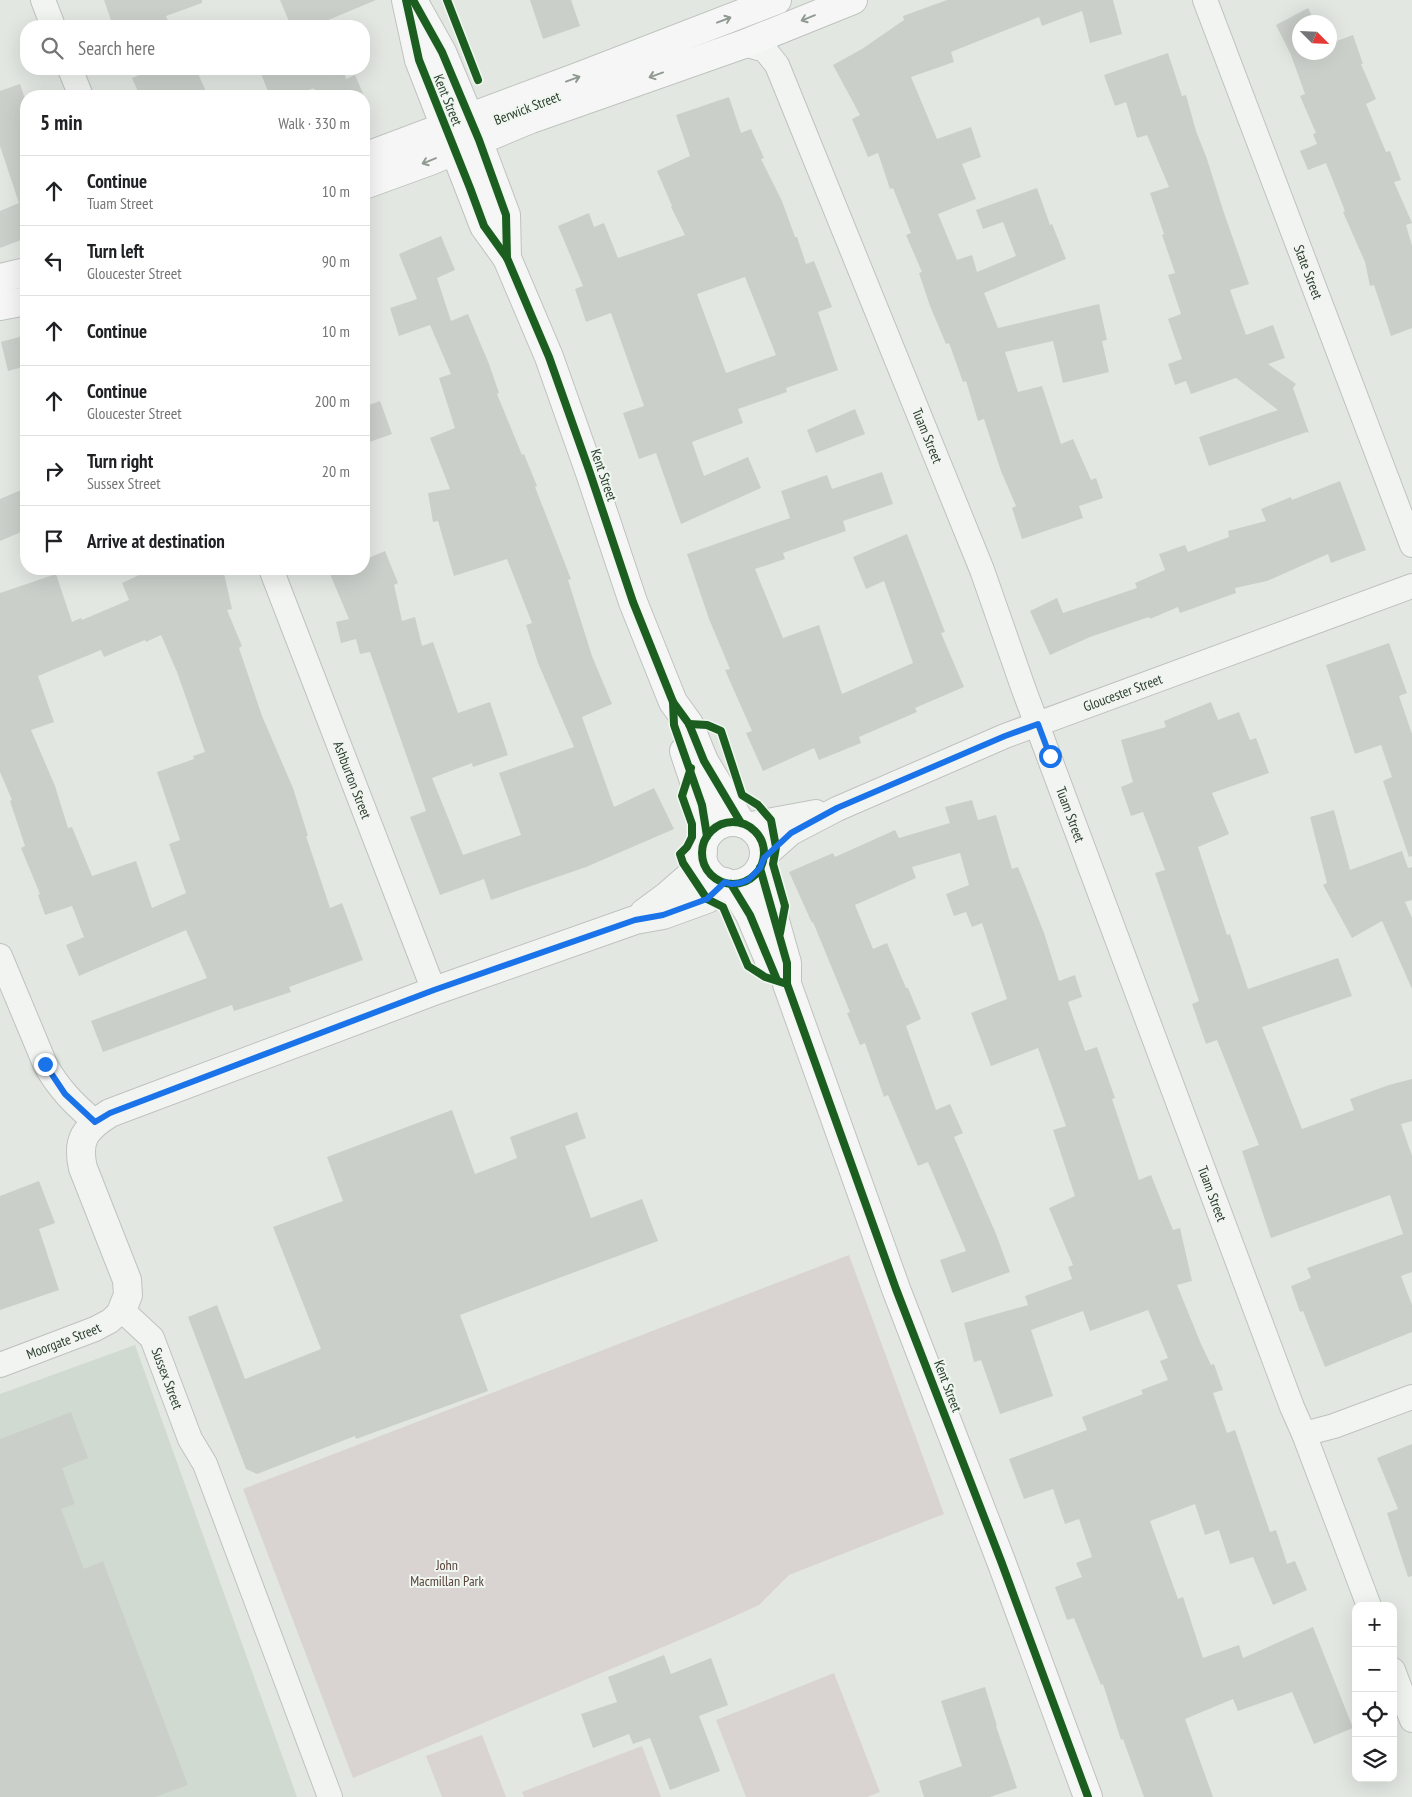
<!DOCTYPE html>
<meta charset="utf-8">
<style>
body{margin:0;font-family:"PT Sans Narrow",sans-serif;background:#f6f6f6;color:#202124}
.controls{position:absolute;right:15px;bottom:15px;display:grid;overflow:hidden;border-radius:10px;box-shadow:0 5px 20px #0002}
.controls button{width:45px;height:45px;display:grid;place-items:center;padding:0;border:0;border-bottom:1px solid #e0e0e0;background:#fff;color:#202124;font:25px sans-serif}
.compass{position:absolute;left:1292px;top:15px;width:45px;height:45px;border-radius:50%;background:#fff;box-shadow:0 5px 20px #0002;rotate:114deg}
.stop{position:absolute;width:15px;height:15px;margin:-11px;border:4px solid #1a73e8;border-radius:50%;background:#fff}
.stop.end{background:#1a73e8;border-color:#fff;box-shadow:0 1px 5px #0008}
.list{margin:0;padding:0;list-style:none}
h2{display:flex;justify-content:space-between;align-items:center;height:65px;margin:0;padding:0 20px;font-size:21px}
h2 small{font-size:16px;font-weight:400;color:#757577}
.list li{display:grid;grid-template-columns:32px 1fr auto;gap:15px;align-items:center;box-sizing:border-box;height:70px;padding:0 20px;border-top:1px solid #e0e0e0}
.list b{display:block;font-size:19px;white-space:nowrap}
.list p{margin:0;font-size:16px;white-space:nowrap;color:#757577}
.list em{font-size:16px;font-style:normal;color:#757577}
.icon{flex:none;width:28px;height:28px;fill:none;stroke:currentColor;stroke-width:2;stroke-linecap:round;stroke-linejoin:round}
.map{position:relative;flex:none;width:1412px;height:1797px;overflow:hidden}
.search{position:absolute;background:#fff;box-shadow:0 5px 20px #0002;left:20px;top:20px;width:350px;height:55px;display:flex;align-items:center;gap:12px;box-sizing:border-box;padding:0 18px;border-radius:20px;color:#757577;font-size:19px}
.panel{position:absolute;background:#fff;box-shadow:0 5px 20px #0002;left:20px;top:90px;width:350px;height:485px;border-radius:20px}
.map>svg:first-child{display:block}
.built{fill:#d1dad1}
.green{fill:#d9d4d1}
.building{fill:#cacfca;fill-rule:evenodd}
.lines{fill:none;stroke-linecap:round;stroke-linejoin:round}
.minor-casing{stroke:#bfc2bf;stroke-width:26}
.tertiary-casing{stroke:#bfc2bf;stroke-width:30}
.secondary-casing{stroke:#bfc2bf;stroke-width:30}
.primary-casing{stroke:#bfc4bf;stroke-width:30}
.minor{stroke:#f1f4f1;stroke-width:24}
.tertiary{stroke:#f1f4f1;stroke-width:28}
.secondary{stroke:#f6f6f6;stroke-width:28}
.primary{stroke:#f6f6f6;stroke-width:28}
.cycleway-casing{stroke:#f0f6f0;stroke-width:11}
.cycleway{stroke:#1b5e20;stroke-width:8}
.oneway{stroke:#909a91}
.route{stroke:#1a73e8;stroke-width:6}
.labels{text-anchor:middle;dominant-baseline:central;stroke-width:4;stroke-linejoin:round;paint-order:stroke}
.street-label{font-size:14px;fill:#2b3e2c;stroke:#f0f6f0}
.park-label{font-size:14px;fill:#594139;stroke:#f0f6f0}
</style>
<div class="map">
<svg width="1412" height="1797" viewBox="0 0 1412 1797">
<rect width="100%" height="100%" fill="#e2e7e2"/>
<polygon class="built" points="135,1345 297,1797 0,1797 0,1394"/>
<g class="green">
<polygon points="849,1255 944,1514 789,1575 759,1605 715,1625 353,1778 243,1489"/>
<polygon points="834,1673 880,1792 867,1797 746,1797 716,1720"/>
<polygon points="482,1735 506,1797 442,1797 426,1756"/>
<polygon points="642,1746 661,1797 524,1797 522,1792"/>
</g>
<g class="building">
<polygon points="104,0 202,0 202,3 166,16 170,26 113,26"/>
<polygon points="280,0 376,0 314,26 291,26"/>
<polygon points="530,0 571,0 580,26 543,39"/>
<polygon points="947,0 1113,0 1122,34 1090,43 1082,11 1042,26 1039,17 951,52 954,62 911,77 937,139 971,127 981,157 962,164 976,199 938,214 957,260 972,255 977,272 1016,256 1003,222 983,229 976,210 1037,188 1050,225 1052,224 1066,259 984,293 998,328 1099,304 1107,340 1102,341 1109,372 1063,383 1053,341 1005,352 1018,392 1042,386 1061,444 1073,439 1091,480 1096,478 1103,498 1079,506 1083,518 1022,539 1012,508 1016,506 1001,471 984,419 978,421 966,381 963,382 949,343 946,344 930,306 919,273 922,272 906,235 911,233 893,188 890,189 878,153 868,157 852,119 860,115 833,65 862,49 904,20 903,16"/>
<polygon points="1308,8 1315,22 1300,22 1300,52 1330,52 1330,33 1334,42 1353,35 1363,64 1361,64 1376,99 1366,104 1386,152 1390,151 1401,180 1394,182 1412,223 1406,225 1412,246 1412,328 1391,336 1374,285 1370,286 1365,262 1343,212 1345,211 1326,163 1308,170 1300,151 1317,144 1313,134 1316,133 1300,96 1305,94 1291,55 1276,25"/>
<polygon points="1168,53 1182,96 1186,95 1196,131 1207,159 1224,213 1249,284 1230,290 1246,335 1273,325 1285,358 1268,364 1296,384 1293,388 1309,433 1307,432 1209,466 1199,437 1278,410 1236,378 1191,394 1186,381 1175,385 1168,364 1182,359 1168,319 1181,314 1168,275 1175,273 1162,235 1164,234 1150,193 1169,187 1147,135 1137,138 1126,102 1115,106 1104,75"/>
<polygon points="155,69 196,69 208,96 140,96 132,78"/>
<polygon points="259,69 359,69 345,75 346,79 355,75 364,96 305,96 315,92 314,88 294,96 270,96"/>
<polygon points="20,84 26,102 26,238 0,248 0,211 19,203 0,146 0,91"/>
<path d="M 729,97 L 741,133 L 751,129 L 764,158 L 761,159 L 782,201 L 795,237 L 797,237 L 806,264 L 814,261 L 832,307 L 818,312 L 838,370 L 786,388 L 787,392 L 738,409 L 743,423 L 692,442 L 704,476 L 748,457 L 761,488 L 681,524 L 656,453 L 639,459 L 623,413 L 644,406 L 611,313 L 586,322 L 575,289 L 583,286 L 558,226 L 589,213 L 594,227 L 604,223 L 618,258 L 685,235 L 671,207 L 672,206 L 657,171 L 690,156 L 676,115 ZM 745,277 L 776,355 L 726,373 L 697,294 Z"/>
<polygon points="441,236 455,270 437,278 451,321 468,314 489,364 499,393 497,394 522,455 524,454 537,486 535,487 571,579 568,580 592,656 612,704 582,717 614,807 654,788 674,829 586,867 491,900 484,879 440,895 410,817 426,811 370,652 360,654 356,639 341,643 336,622 349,619 330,574 344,569 364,569 364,560 385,551 398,583 394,585 402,621 415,617 422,646 433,642 458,713 490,702 508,755 473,767 472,763 432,778 463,855 521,835 499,773 574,747 538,663 526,625 532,623 507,559 454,576 438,521 433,522 428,493 450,489 430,438 455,428 439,378 451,374 430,325 399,336 390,308 417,299 399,254"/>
<polygon points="26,335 26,366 8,371 1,342"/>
<polygon points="380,401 392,434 364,444 364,407"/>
<polygon points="855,409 865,434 816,453 807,430"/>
<polygon points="882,472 893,504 843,521 846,531 783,553 785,559 755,569 783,638 819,625 842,694 913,663 884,581 866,589 853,557 907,534 945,632 941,633 964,687 915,708 917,712 859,737 861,743 819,760 814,748 763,771 746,733 752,731 725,670 730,669 709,619 687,554 790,518 781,491 827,475 832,489"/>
<polygon points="1340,481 1366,550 1331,563 1328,554 1267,581 1235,588 1236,593 1180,613 1178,607 1150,619 1149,617 1090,637 1050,655 1030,611 1057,598 1063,613 1137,588 1135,583 1165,570 1159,554 1185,545 1188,552 1229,537 1228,531 1266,521 1261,509 1291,497 1292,500"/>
<polygon points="26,488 26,530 0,541 0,499"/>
<path d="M 152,569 L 223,569 L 232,609 L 227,610 L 242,646 L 239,648 L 262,716 L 293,788 L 308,836 L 306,836 L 330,908 L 342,903 L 363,960 L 289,987 L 291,992 L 234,1011 L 232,1005 L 103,1052 L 91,1021 L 207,978 L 186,930 L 79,976 L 66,945 L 84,937 L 72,906 L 45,915 L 38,895 L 40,894 L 21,848 L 25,846 L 10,801 L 12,800 L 0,772 L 0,593 L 56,574 L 72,622 L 81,618 L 82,620 L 129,600 L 122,583 ZM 161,635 L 177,672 L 205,752 L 193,756 L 194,759 L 157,772 L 180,840 L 169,844 L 186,893 L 152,908 L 136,861 L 92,876 L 72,827 L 68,828 L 55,786 L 31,730 L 54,722 L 38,676 L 101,650 L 104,657 L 145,640 L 146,642 Z"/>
<polygon points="1389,643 1407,693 1399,696 1412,734 1412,856 1409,857 1383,781 1392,777 1381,745 1355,754 1326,665"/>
<polygon points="1211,702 1218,720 1239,712 1250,740 1256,738 1269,773 1212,793 1229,834 1198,847 1227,935 1230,934 1248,989 1338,958 1352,996 1262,1027 1302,1129 1354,1110 1350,1099 1389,1085 1412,1079 1412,1121 1401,1124 1412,1156 1412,1272 1401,1276 1412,1305 1412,1332 1325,1367 1303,1311 1300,1312 1291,1286 1311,1278 1307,1268 1403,1234 1390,1195 1271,1238 1242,1151 1259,1145 1217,1040 1206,1044 1192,1004 1199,1001 1155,873 1165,870 1143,812 1131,816 1121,787 1133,782 1121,740 1166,727 1164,721"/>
<polygon points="972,800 978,820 996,815 1012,869 1018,867 1044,933 1059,981 1075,975 1082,997 1068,1002 1085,1051 1097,1047 1115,1098 1112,1099 1139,1180 1151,1175 1173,1230 1180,1228 1192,1281 1177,1285 1201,1344 1211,1365 1214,1364 1223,1390 1213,1393 1227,1433 1235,1430 1270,1532 1276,1530 1287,1564 1295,1561 1307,1590 1273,1605 1253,1557 1230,1564 1219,1530 1205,1535 1195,1504 1150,1521 1178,1599 1183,1597 1203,1658 1239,1645 1243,1658 1313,1627 1353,1728 1314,1744 1292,1692 1238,1711 1233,1699 1185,1719 1213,1797 1144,1797 1123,1739 1121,1740 1103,1684 1101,1685 1074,1618 1067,1620 1055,1587 1082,1577 1076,1563 1092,1557 1079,1519 1065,1524 1053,1489 1024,1499 1009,1459 1087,1430 1082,1417 1143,1394 1141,1390 1168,1380 1160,1361 1168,1358 1148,1310 1090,1331 1083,1311 1031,1330 1053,1396 1000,1414 981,1360 974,1362 964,1323 1028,1305 1025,1296 1072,1279 1068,1267 1073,1265 1049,1208 1075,1196 1053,1130 1066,1126 1038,1048 991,1066 971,1013 1007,999 982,923 972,927 966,912 954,916 946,894 969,885 960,853 912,867 916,878 855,905 873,949 887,943 906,988 908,988 921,1019 906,1026 936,1110 950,1104 963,1133 954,1137 996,1234 1010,1272 952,1293 940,1260 966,1251 928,1162 918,1166 888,1095 884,1097 865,1043 860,1045 847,1013 850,1012 813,922 812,923 789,872 833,853 835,857 895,830 899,838 950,823 945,807"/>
<polygon points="1334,810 1350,870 1402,851 1408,868 1412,867 1412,900 1405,902 1412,918 1412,989 1382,921 1352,938 1323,885 1327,883 1310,817"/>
<polygon points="452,1110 475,1174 517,1158 510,1137 577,1112 586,1138 565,1146 591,1218 642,1199 658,1241 460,1315 488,1391 356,1439 355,1436 257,1474 246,1469 188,1317 217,1305 245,1379 321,1349 273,1227 343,1201 327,1157"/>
<polygon points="39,1181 55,1223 39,1229 59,1290 0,1310 0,1196"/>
<polygon points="71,1412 88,1458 62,1468 75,1504 61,1509 84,1569 103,1561 188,1785 155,1797 0,1797 0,1439"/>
<polygon points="1412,1444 1412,1576 1408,1577 1387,1513 1398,1509 1377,1458"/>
<polygon points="664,1655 671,1674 711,1658 728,1705 699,1716 720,1771 670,1790 650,1738 633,1744 629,1734 593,1748 581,1714 617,1702 608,1677"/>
<polygon points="985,1687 997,1726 996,1726 1017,1788 990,1797 924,1797 919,1781 962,1766 941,1701"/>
</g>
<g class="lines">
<defs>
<g id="minor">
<polyline points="43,0 53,26"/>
<path id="s1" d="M 1205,0 L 1412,545"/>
<path id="s2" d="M 744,44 L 765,50 L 777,65 L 982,570 L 1024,690 L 1292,1407 L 1304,1434 L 1369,1606"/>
<polyline points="70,69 81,96"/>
<path id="s3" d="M 271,569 L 434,991"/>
<polyline points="746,825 816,812"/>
<path id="s4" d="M 763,858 L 791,833 L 837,809 L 1005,736 L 1412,586"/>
<path d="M 0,956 L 45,1064 C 58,1088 74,1104 95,1122"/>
<path id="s5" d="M 0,1365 L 95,1329 L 110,1321 L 122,1310 L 152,1338 L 190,1439 L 205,1464 L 330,1797"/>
<polyline points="1304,1434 1334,1426 1412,1397"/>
<polyline points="1393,1670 1412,1720"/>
</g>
<g id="tertiary">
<polyline points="644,913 667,896 691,875 703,852"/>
<path d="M 122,1310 L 128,1295 L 127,1280 L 83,1168 C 76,1139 86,1128 110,1113 L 434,991 L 635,920 L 663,915 L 707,899 L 725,882"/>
</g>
<g id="secondary">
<polyline points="470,119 506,215 507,258"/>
<polyline points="446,128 484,226 507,258 549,357 590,473 633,602 673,702 689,724 704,761 741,823"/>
<polyline points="684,751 702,805 707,836"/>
<circle cx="733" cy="853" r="31"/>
<polyline points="760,868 787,963 787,984 896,1289 1001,1561 1088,1797"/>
<polyline points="731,884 750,915 772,967"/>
</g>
<g id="primary">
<polyline points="406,0 419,60 445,127"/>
<polyline points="415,4 442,52 469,117"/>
<polyline points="364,157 580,76 777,0"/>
<polyline points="364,185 430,161 531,119 744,44 853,0"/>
<polyline points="0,278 26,272"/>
<polyline points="0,306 26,301"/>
</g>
</defs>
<use href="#minor" class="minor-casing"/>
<use href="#tertiary" class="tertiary-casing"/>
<use href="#secondary" class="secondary-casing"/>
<use href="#primary" class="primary-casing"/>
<use href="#minor" class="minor"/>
<use href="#tertiary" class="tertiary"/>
<use href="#secondary" class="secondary"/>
<use href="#primary" class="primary"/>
<defs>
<g id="cycleway">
<polyline points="406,0 419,60 470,188 484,226 507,258 549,357 590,473 633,602 673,702 689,724 704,761 741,823"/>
<polyline points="413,0 442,52 479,140 506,215 507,258"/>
<polyline points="447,0 478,80"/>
<polyline points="673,702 674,725 702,805 707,836"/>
<polyline points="689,724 707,725 721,731 742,795 758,805 771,820 776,847 773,864 785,906 780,933"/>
<polyline points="691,768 682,796 692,824 692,837 687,847 680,854 683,863 707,899 723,907 748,966 765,977 787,984"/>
<circle cx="733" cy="853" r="31"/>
<polyline points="760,868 787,963 787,984 896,1289 1001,1561 1088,1797"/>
<polyline points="731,884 750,915 777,980"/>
</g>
</defs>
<use href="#cycleway" class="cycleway-casing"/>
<use href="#cycleway" class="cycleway"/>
</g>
<defs><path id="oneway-shaft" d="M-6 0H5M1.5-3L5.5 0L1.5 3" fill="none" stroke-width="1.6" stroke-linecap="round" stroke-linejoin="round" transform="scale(1.25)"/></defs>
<g class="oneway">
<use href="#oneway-shaft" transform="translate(808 18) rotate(158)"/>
<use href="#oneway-shaft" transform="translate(724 20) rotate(-21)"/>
<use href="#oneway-shaft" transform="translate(656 75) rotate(160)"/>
<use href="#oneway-shaft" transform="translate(573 79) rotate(-20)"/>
<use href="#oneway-shaft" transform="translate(429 161) rotate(158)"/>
</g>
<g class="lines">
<polyline class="route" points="45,1064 65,1094 95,1122 110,1113 434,990 635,920 663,915 707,899 725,882 731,884 740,883 748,880 760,868 764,858 791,833 837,808 1005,736 1038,724 1050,756"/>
</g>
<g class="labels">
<g class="street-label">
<text transform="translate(448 100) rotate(68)">Kent Street</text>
<text transform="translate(527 108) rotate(-21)">Berwick Street</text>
<text stroke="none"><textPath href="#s1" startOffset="291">State Street</textPath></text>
<text stroke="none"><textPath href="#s2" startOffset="441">Tuam Street</textPath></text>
<text transform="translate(604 475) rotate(71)">Kent Street</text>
<text stroke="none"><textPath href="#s4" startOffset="398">Gloucester Street</textPath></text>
<text stroke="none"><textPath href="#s3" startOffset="226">Ashburton Street</textPath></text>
<text stroke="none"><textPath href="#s2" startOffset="846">Tuam Street</textPath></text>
<text stroke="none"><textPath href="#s2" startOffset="1251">Tuam Street</textPath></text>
<text stroke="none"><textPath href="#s5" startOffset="68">Moorgate Street</textPath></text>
<text stroke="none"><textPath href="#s5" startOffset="219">Sussex Street</textPath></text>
<text transform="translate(948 1386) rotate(69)">Kent Street</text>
</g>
<g class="park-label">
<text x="447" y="1565">John<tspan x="447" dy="16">Macmillan Park</tspan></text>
</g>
</g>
</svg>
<div class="controls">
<button>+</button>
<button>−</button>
<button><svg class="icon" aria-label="locate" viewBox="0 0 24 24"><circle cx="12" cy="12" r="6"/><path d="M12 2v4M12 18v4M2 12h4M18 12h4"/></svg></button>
<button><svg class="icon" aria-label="layers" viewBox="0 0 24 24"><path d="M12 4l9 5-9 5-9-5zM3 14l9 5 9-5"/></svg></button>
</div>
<svg class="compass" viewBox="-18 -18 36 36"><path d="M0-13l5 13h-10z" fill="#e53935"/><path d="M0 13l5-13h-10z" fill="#757577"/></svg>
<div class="stop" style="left:1050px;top:756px"></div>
<div class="stop end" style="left:45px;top:1064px"></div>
<div class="search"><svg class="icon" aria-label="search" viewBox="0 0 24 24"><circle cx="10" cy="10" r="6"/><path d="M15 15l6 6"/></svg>Search here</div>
<section class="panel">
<h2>5 min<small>Walk · 330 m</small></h2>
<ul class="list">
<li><svg class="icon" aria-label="ahead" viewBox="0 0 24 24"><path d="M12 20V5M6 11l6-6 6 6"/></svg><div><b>Continue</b><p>Tuam Street</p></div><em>10 m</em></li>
<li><svg class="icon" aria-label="left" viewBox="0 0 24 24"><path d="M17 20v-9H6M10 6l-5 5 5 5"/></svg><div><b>Turn left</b><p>Gloucester Street</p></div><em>90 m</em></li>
<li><svg class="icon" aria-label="ahead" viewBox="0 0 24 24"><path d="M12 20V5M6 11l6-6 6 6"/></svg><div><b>Continue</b></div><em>10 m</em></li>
<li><svg class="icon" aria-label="ahead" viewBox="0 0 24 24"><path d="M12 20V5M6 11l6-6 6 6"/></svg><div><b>Continue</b><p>Gloucester Street</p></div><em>200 m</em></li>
<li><svg class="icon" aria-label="right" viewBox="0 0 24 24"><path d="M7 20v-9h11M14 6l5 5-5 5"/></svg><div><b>Turn right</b><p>Sussex Street</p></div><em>20 m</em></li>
<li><svg class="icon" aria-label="arrive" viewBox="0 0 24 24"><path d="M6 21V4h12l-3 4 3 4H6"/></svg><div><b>Arrive at destination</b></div></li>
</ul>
</section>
</div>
